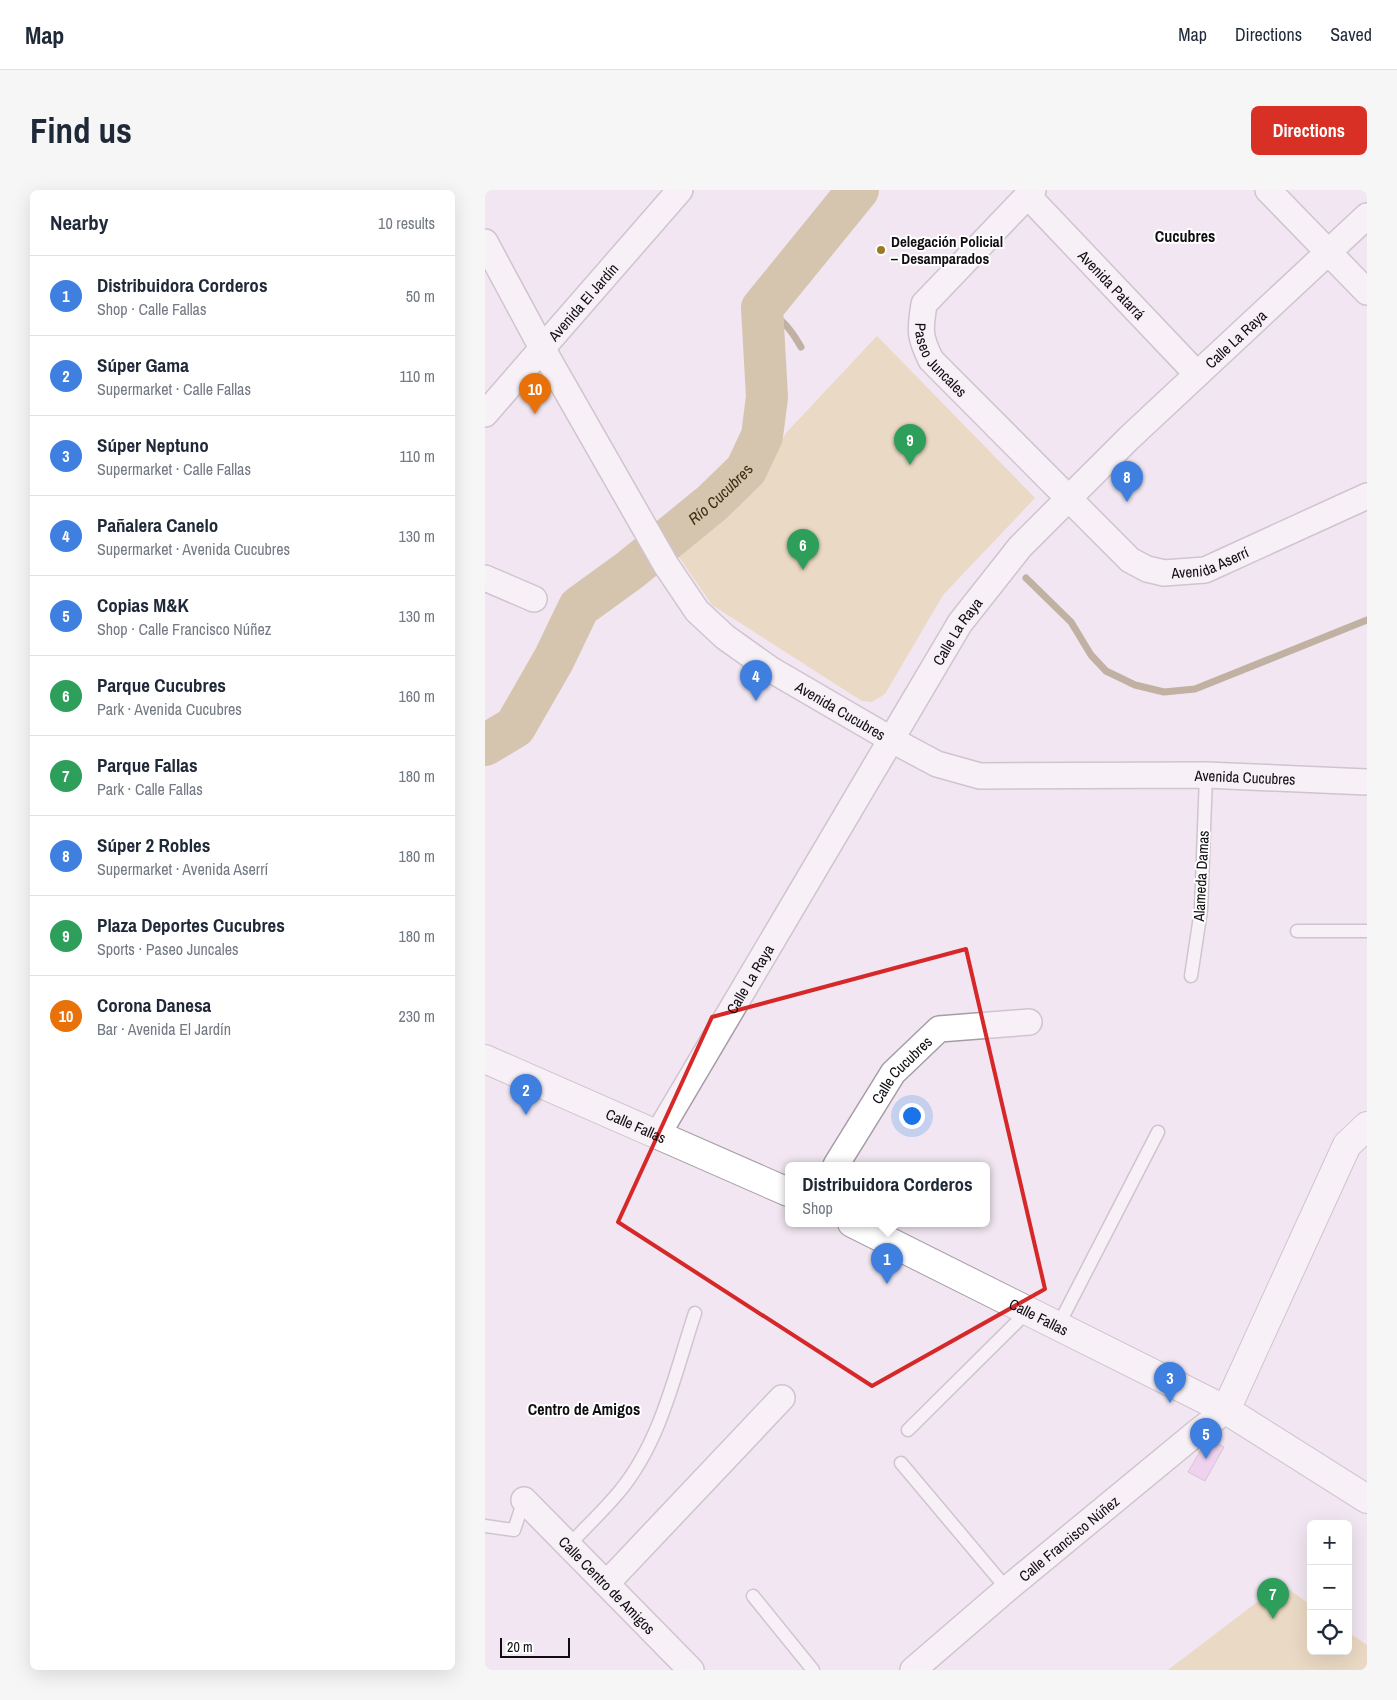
<!DOCTYPE html>
<meta charset="utf-8">
<style>
body{margin:0;font-family:"Archivo Narrow",sans-serif;background:#f6f6f7;color:#1f2937}
.controls{position:absolute;right:15px;bottom:15px;display:grid;overflow:hidden;border-radius:8px;box-shadow:0 5px 20px #0002}
.controls button{width:45px;height:45px;display:grid;place-items:center;padding:0;border:0;border-bottom:1px solid #e0e1e3;background:#fff;color:#1f2937;font:25px sans-serif}
.scale{position:absolute;left:15px;bottom:12px;width:70px;box-sizing:border-box;padding-left:5px;border:2px solid #110d11;border-top:0;font-size:14px;line-height:18px;white-space:nowrap;color:#110d11;-webkit-text-stroke:4px #fff;paint-order:stroke}
.you{position:absolute;left:426px;top:925px;width:18px;height:18px;margin:-12px;border:4px solid #fff;border-radius:50%;background:#1a73e8;box-shadow:0 0 0 8px #1a73e833}
.badge{display:grid;place-items:center;width:32px;height:32px;border-radius:50%;background:#d93025;color:#fff;font-size:16px;font-weight:700}
.pin{position:absolute;translate:-50% -41px;filter:drop-shadow(0 1px 2px #0008)}
.pin::after{content:'';position:absolute;top:26px;width:18px;height:15px;background:inherit;clip-path:polygon(0 0,100% 0,50% 100%)}
.popup{position:absolute;left:300px;top:972px;width:205px;height:65px;box-sizing:border-box;display:grid;place-content:center;border-radius:8px;background:#fff;filter:drop-shadow(0 1px 4px #0005);font-size:16px;white-space:nowrap;color:#747a83}
.popup b{font-size:19px;color:#1f2937}
.popup::after{content:'';position:absolute;left:50%;top:100%;margin-left:-10px;border:10px solid transparent;border-top-color:#fff}
.list{margin:0;padding:0;list-style:none}
h2{display:flex;justify-content:space-between;align-items:center;height:65px;margin:0;padding:0 20px;font-size:21px}
h2 small{font-size:16px;font-weight:400;color:#747a83}
.list li{display:grid;grid-template-columns:32px 1fr auto;gap:15px;align-items:center;box-sizing:border-box;height:80px;padding:0 20px;border-top:1px solid #e0e1e3}
.list b{display:block;font-size:19px;white-space:nowrap}
.list p{margin:0;font-size:16px;white-space:nowrap;color:#747a83}
.list em{font-size:16px;font-style:normal;color:#747a83}
.icon{flex:none;width:28px;height:28px;fill:none;stroke:currentColor;stroke-width:2;stroke-linecap:round;stroke-linejoin:round}
.map{position:relative;flex:none;width:882px;height:1480px;overflow:hidden;border-radius:8px}
header{display:flex;align-items:center;gap:30px;box-sizing:border-box;height:70px;padding:0 25px;background:#fff;border-bottom:1px solid #e0e1e3}
header strong{font-size:24px}
nav{display:flex;gap:28px;margin-inline-start:auto;font-size:18px}
.intro{display:flex;align-items:center;justify-content:space-between;box-sizing:border-box;height:120px;padding:0 30px}
h1{margin:0;font-size:35px}
.button{padding:12px 22px;border-radius:8px;background:#d93025;color:#fff;font-size:18px;font-weight:700}
main{display:flex;gap:30px;padding:0 30px}
aside{flex:1;background:#fff;border-radius:8px;box-shadow:0 5px 20px #0002}
.map>svg:first-child{display:block}
.park{fill:#e2ca8e}
.lines{fill:none;stroke-linecap:round;stroke-linejoin:round}
.stream{stroke:#857246;stroke-width:7}
.river{stroke:#b79e5d;stroke-width:42}
.building{fill:#edbaed;stroke:#ada3ad}
.service-casing{stroke:#a69ca6;stroke-width:15}
.minor-casing{stroke:#a69ca6;stroke-width:28}
.tertiary-casing{stroke:#a69ca6;stroke-width:30}
.service{stroke:#fff;stroke-width:12}
.minor{stroke:#fff;stroke-width:25}
.tertiary{stroke:#fff;stroke-width:28}
.marked{fill:none;stroke:#d62828;stroke-width:4;stroke-linejoin:round}
.poi-dot{fill:#987b23;stroke:#fff;stroke-width:2}
.labels{text-anchor:middle;dominant-baseline:central;stroke-width:4;stroke-linejoin:round;paint-order:stroke}
.poi-label{font-size:15px;font-weight:bold;fill:#110d11;stroke:#fff;text-anchor:start}
.street-label{font-size:15px;fill:#110d11;stroke:#fff}
.neighbourhood-label{font-size:16px;font-weight:bold;fill:#110d11;stroke:#fff}
.water-label{font-size:16px;font-style:italic;fill:#3a2f11;stroke:#fff}
</style>
<header>
<strong>Map</strong>
<nav><a>Map</a><a>Directions</a><a>Saved</a></nav>
</header>
<div class="intro"><h1>Find us</h1><a class="button">Directions</a></div>
<main>
<aside>
<h2>Nearby<small>10 results</small></h2>
<ul class="list">
<li><span class="badge" style="background:#3f7fe0">1</span><div><b>Distribuidora Corderos</b><p>Shop · Calle Fallas</p></div><em>50 m</em></li>
<li><span class="badge" style="background:#3f7fe0">2</span><div><b>Súper Gama</b><p>Supermarket · Calle Fallas</p></div><em>110 m</em></li>
<li><span class="badge" style="background:#3f7fe0">3</span><div><b>Súper Neptuno</b><p>Supermarket · Calle Fallas</p></div><em>110 m</em></li>
<li><span class="badge" style="background:#3f7fe0">4</span><div><b>Pañalera Canelo</b><p>Supermarket · Avenida Cucubres</p></div><em>130 m</em></li>
<li><span class="badge" style="background:#3f7fe0">5</span><div><b>Copias M&amp;K</b><p>Shop · Calle Francisco Núñez</p></div><em>130 m</em></li>
<li><span class="badge" style="background:#2e9e5b">6</span><div><b>Parque Cucubres</b><p>Park · Avenida Cucubres</p></div><em>160 m</em></li>
<li><span class="badge" style="background:#2e9e5b">7</span><div><b>Parque Fallas</b><p>Park · Calle Fallas</p></div><em>180 m</em></li>
<li><span class="badge" style="background:#3f7fe0">8</span><div><b>Súper 2 Robles</b><p>Supermarket · Avenida Aserrí</p></div><em>180 m</em></li>
<li><span class="badge" style="background:#2e9e5b">9</span><div><b>Plaza Deportes Cucubres</b><p>Sports · Paseo Juncales</p></div><em>180 m</em></li>
<li><span class="badge" style="background:#e8710a">10</span><div><b>Corona Danesa</b><p>Bar · Avenida El Jardín</p></div><em>230 m</em></li>
</ul>
</aside>
<div class="map">
<svg width="882" height="1480" viewBox="0 0 882 1480">
<rect width="100%" height="100%" fill="#f1e6f1"/>
<g class="park">
<polygon points="392,146 550,308 458,405 400,504 387,512 377,511 227,415 185,354 245,307 286,269 301,243"/>
<polygon points="796,1394 826,1415 826,1461 863,1461 863,1442 882,1455 882,1480 683,1480"/>
</g>
<g class="lines">
<g class="stream">
<path d="M 277,118 C 297,128 305,138 316,157"/>
<polyline points="541,388 586,432 606,465 621,481 650,495 679,502 710,499 882,430"/>
</g>
<path class="river" id="s1" d="M 0,555 L 30,537 L 69,469 L 94,417 L 145,380 L 227,313 L 261,280 L 277,246 L 282,207 L 277,118 L 373,0"/>
</g>
<polygon class="building" points="723,1248 739,1257 720,1291 703,1282"/>
<g class="lines">
<defs>
<g id="service">
<polyline points="812,741 882,741"/>
<polyline points="706,786 716,720 721,585"/>
<polyline points="573,1136 673,942"/>
<polyline points="423,1240 543,1121"/>
<polyline points="416,1273 522,1399"/>
<polyline points="0,1336 29,1340 39,1310"/>
<path d="M 84,1355 C 101,1337 119,1320 134,1302 C 176,1252 190,1183 210,1123"/>
<polyline points="268,1406 328,1480"/>
</g>
<g id="minor">
<path id="s2" d="M 548,0 L 439,114 C 435,140 434,146 446,170 L 645,370 L 662,379 L 679,383 L 720,380 L 882,306"/>
<polyline points="783,0 882,102"/>
<path id="s3" d="M 543,6 L 712,184"/>
<path id="s4" d="M 0,52 L 57,158 L 181,375 L 212,421 L 240,447 L 285,479 L 407,550 L 452,574 L 495,586 L 721,585 L 882,592"/>
<path id="s5" d="M 0,224 L 195,0"/>
<polyline points="0,388 49,409"/>
<path id="s6" d="M 173,944 L 475,433 L 535,357 L 644,248 L 882,26"/>
<path id="s7" d="M 351,975 L 408,883 L 454,839 L 544,832"/>
<path id="s8" d="M 39,1310 L 206,1480"/>
<polyline points="122,1393 297,1208"/>
<path id="s9" d="M 428,1480 L 522,1399 L 710,1244 L 741,1220"/>
</g>
<g id="tertiary">
<path id="s10" d="M 0,869 L 303,1002"/>
<path id="s11" d="M 367,1033 L 741,1220 L 882,1309"/>
<polyline points="741,1220 862,955 882,936"/>
</g>
</defs>
<use href="#service" class="service-casing"/>
<use href="#minor" class="minor-casing"/>
<use href="#tertiary" class="tertiary-casing"/>
<use href="#service" class="service"/>
<use href="#minor" class="minor"/>
<use href="#tertiary" class="tertiary"/>
</g>
<path d="M0 0H882V1480H0ZM 481,759 L 560,1099 L 387,1196 L 133,1032 L 227,827 Z" fill="#f1e6f1" fill-opacity=".55" fill-rule="evenodd"/>
<path class="marked" d="M 481,759 L 560,1099 L 387,1196 L 133,1032 L 227,827 Z"/>
<circle class="poi-dot" cx="396" cy="60" r="5"/>
<g class="labels">
<g class="poi-label">
<text x="406" y="51">Delegación Policial<tspan x="406" dy="17">– Desamparados</tspan></text>
</g>
<g class="street-label">
<text stroke="none"><textPath href="#s3" startOffset="122">Avenida Patarrá</textPath></text>
<text stroke="none"><textPath href="#s5" startOffset="149">Avenida El Jardín</textPath></text>
<text stroke="none"><textPath href="#s6" startOffset="990">Calle La Raya</textPath></text>
<text stroke="none"><textPath href="#s2" startOffset="220">Paseo Juncales</textPath></text>
<text stroke="none"><textPath href="#s2" startOffset="582">Avenida Aserrí</textPath></text>
<text stroke="none"><textPath href="#s6" startOffset="585">Calle La Raya</textPath></text>
<text stroke="none"><textPath href="#s4" startOffset="601">Avenida Cucubres</textPath></text>
<text stroke="none"><textPath href="#s4" startOffset="1021">Avenida Cucubres</textPath></text>
<text transform="translate(716 686) rotate(-87)">Alameda Damas</text>
<text stroke="none"><textPath href="#s6" startOffset="180">Calle La Raya</textPath></text>
<text stroke="none"><textPath href="#s7" startOffset="116">Calle Cucubres</textPath></text>
<text stroke="none"><textPath href="#s10" startOffset="165">Calle Fallas</textPath></text>
<text stroke="none"><textPath href="#s11" startOffset="209">Calle Fallas</textPath></text>
<text stroke="none"><textPath href="#s9" startOffset="204">Calle Francisco Núñez</textPath></text>
<text stroke="none"><textPath href="#s8" startOffset="119">Calle Centro de Amigos</textPath></text>
</g>
<g class="neighbourhood-label">
<text x="700" y="46">Cucubres</text>
<text x="99" y="1219">Centro de Amigos</text>
</g>
<g class="water-label">
<text stroke="none"><textPath href="#s1" startOffset="352">Río Cucubres</textPath></text>
</g>
</g>
</svg>
<div class="controls">
<button>+</button>
<button>−</button>
<button><svg class="icon" aria-label="locate" viewBox="0 0 24 24"><circle cx="12" cy="12" r="6"/><path d="M12 2v4M12 18v4M2 12h4M18 12h4"/></svg></button>
</div>
<div class="scale">20 m</div>
<div class="you"></div>
<div class="pin badge" style="left:402px;top:1094px;background:#3f7fe0">1</div>
<div class="popup"><b>Distribuidora Corderos</b>Shop</div>
<div class="pin badge" style="left:41px;top:925px;background:#3f7fe0">2</div>
<div class="pin badge" style="left:685px;top:1213px;background:#3f7fe0">3</div>
<div class="pin badge" style="left:271px;top:511px;background:#3f7fe0">4</div>
<div class="pin badge" style="left:721px;top:1269px;background:#3f7fe0">5</div>
<div class="pin badge" style="left:318px;top:380px;background:#2e9e5b">6</div>
<div class="pin badge" style="left:788px;top:1429px;background:#2e9e5b">7</div>
<div class="pin badge" style="left:642px;top:312px;background:#3f7fe0">8</div>
<div class="pin badge" style="left:425px;top:275px;background:#2e9e5b">9</div>
<div class="pin badge" style="left:50px;top:224px;background:#e8710a">10</div>
</div>
</main>
